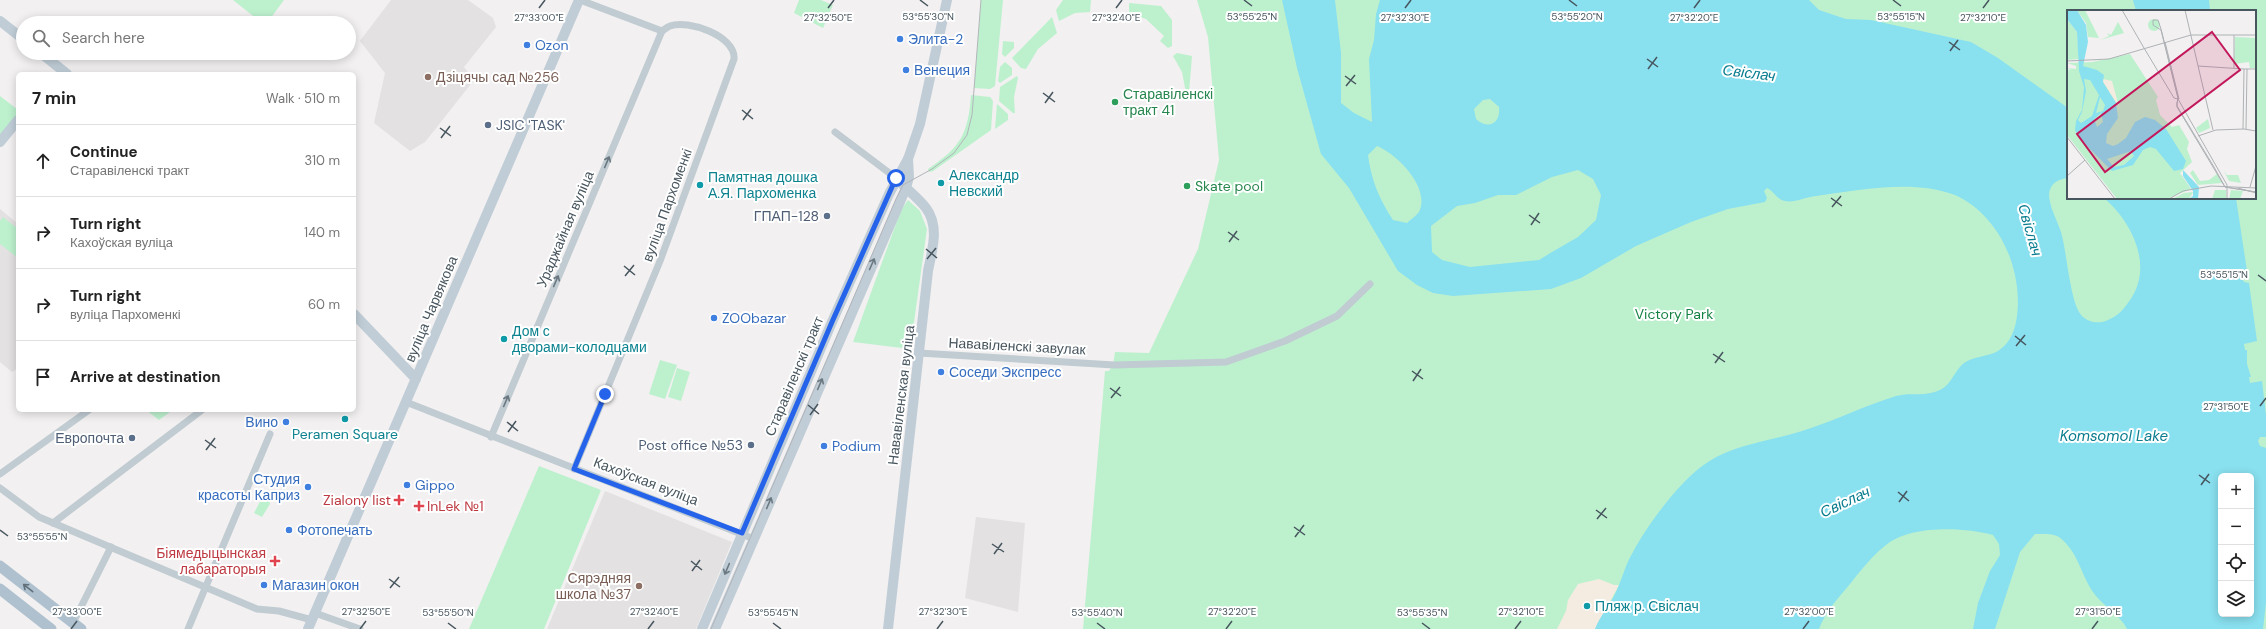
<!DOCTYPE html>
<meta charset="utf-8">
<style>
body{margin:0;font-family:"DM Sans",sans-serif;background:#f6f6f6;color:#222}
.controls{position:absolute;right:12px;bottom:12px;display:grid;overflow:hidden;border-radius:6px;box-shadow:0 2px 10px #0003}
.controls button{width:36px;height:36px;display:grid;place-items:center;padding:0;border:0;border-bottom:1px solid #e0e0e0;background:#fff;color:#222;font:20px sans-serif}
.stop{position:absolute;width:12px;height:12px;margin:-9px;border:3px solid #2563eb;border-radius:50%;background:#fff}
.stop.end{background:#2563eb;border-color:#fff;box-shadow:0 1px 4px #0008}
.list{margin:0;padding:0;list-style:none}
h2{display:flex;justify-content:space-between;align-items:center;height:52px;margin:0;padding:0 16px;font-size:17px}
h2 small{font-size:13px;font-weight:400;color:#767676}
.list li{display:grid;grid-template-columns:26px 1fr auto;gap:12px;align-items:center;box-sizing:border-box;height:72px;padding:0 16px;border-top:1px solid #e0e0e0}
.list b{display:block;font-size:15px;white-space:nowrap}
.list p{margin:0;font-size:13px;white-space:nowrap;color:#767676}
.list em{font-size:13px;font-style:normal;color:#767676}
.icon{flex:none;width:22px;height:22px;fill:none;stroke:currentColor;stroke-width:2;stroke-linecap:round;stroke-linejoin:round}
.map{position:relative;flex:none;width:2266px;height:629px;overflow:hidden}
.search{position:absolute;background:#fff;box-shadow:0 2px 10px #0003;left:16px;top:16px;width:340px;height:44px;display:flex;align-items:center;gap:10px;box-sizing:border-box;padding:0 14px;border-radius:22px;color:#767676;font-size:15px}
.panel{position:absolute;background:#fff;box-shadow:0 2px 10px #0003;left:16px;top:72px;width:340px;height:340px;border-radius:6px}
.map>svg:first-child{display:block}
.education{fill:#e3e1e2}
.green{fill:#bdf1ce;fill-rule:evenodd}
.sand{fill:#f4ece0}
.water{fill:#89e0ef;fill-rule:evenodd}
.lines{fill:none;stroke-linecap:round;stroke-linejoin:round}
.street{stroke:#c0cbd2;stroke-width:7}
.secondary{stroke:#c0cdd7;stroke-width:10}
.primary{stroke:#afc1cf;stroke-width:11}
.tram{stroke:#b2b5ba;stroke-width:1}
.oneway{stroke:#6b7881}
.oneway2{stroke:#6b7982}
.oneway3{stroke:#61707a}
.route{stroke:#2563eb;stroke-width:5}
.ticks{fill:none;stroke:#47555e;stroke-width:1.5}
.shop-dot{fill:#3f7fe0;stroke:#fff;stroke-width:1.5}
.education-dot{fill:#8d6e63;stroke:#fff;stroke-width:1.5}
.leisure-dot{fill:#2e9e5b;stroke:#fff;stroke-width:1.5}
.service-dot{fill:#5c6f8a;stroke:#fff;stroke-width:1.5}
.culture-dot{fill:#0f9aa8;stroke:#fff;stroke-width:1.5}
.health-dot{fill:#e0444e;stroke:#fff;stroke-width:1.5}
.labels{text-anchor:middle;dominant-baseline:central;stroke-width:4;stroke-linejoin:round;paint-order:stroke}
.shop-label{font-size:14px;fill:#366cbe;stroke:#fff;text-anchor:start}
.education-label{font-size:14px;fill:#785e54;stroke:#fff;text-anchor:start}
.leisure-label{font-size:14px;fill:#27864d;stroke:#fff;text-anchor:start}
.service-label{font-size:14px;fill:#4e5e75;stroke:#fff;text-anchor:end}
.culture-label{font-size:14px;fill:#0d838f;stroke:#fff;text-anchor:start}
.street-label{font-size:14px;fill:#47555e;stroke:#fff}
.park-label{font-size:14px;fill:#158244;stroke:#fff}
.health-label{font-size:14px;fill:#be3a42;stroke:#fff;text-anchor:end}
.water-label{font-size:15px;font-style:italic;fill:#0a7d8f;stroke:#fff}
.inset-road{fill:none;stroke:#aeb2b6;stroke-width:1}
.view{fill:#c2185b;fill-opacity:0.15;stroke:#c2185b;stroke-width:2}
.inset-edge{fill:none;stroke:#47555e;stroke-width:2}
.ticks-label{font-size:10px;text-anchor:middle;fill:#47555e;stroke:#fff;stroke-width:4;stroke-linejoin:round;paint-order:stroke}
</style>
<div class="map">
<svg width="2266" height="629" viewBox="0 0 2266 629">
<rect width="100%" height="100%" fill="#f2f0f0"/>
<g class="education">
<polygon points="391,0 468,0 493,18 496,27 464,67 474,80 425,142 410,151 374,123 385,73 360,41"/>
<polygon points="0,209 18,224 18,368 12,372 0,362"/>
<polygon points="605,491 732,542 696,629 547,629"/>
<polygon points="976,517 1025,523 1018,612 965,598"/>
</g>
<g class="green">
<polygon points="233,0 284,0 267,23 262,23"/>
<polygon points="799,0 821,0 833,5 823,28 794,13"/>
<polygon points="981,0 1003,0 995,86 990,89 974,88"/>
<polygon points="1063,0 1091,0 1090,12 1075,13 1059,21 1056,10"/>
<path d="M 1197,0 L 2266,0 L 2266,629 L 1083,629 L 1105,371 L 1109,371 L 1113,365 L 1115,352 L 1149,353 L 1198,249 L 1219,160 L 1208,37 ZM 2068,11 L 2255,11 L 2255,198 L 2068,198 ZM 2221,476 L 2251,476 L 2251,614 L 2221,614 Z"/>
<polygon points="1129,3 1161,6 1172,20 1172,46 1168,48 1160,41 1164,36 1146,19 1129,13"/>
<polygon points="1052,17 1057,33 1038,49 1026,69 1021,68 1012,58"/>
<polygon points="1003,41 1014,42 1014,48 1005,57 1002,54"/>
<polygon points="1177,53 1192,56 1189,93 1186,93 1182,72 1173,56"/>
<polygon points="1005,62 1012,68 1012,75 1000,83 998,81 1000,67"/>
<polygon points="1017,76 1018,78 1014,97 1015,113 1013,113 999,101 1000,87"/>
<path d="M 971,95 L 990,97 L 993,101 L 991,130 L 933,171 L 929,172 L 928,169 C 961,147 968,134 971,95 Z"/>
<polygon points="0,96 18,110 18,114 0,137"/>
<polygon points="997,104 1008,114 1008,120 995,129"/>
<polygon points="908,200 920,211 927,229 911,344 902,348 853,342 901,210"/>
<polygon points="3,217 18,229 18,258 0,244 0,221"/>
<polygon points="660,360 677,365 665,399 649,394"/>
<polygon points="677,368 690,372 681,401 668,397"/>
<polygon points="146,410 168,410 170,412 159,420"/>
<polygon points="539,466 601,490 544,629 469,629"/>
<polygon points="262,498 269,500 270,504 262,517 254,513"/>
</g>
<polygon class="sand" points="1599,579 1614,585 1619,585 1595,629 1557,629 1566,611 1568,600 1578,584"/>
<g class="water">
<path d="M 1282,0 L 1335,0 L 1341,53 L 1341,103 L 1354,113 L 1372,122 L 1369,59 L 1374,40 L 1376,14 L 1380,0 L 1809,0 L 1819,10 L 1846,19 L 1871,20 L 1971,42 L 1998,58 L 2068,108 L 2068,178 C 2059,179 2050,183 2049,194 C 2049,206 2057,220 2061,232 C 2067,252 2070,304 2082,316 C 2089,323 2100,324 2108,320 C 2118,316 2124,309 2130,300 C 2154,266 2132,222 2104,198 L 2236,198 L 2247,271 L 2243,273 L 2242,278 L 2244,282 L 2249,283 L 2257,341 L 2244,344 L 2245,350 L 2247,350 L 2247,364 L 2251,377 L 2249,377 L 2250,383 L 2262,381 L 2266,415 L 2266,437 L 2260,437 L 2258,441 L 2260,446 L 2266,448 L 2266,603 L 2263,629 L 2127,629 C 2120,615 2106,608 2096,596 C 2080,576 2080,553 2059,537 C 2053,533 2041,534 2035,534 L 2020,552 L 1995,629 L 1973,629 L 1978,603 L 1990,571 L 2000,555 L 1999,544 L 1993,535 C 1964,527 1910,525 1886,545 C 1872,556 1861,570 1850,584 C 1839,597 1825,612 1819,629 L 1595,629 C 1600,616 1609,606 1615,594 C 1622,580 1625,565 1633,552 C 1648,524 1681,479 1708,462 C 1736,444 1771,441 1802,431 C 1834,421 1864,406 1896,396 C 1911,392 1926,397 1940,390 C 1952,384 1954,371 1964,363 C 1974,356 1987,357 1998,351 C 2022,337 2020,294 2014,271 C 2007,240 1985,208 1955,195 C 1913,179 1859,190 1816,196 C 1806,197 1794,203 1785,201 C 1777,200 1774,191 1767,188 L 1764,191 L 1767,198 L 1765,202 L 1728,209 L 1691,222 L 1636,246 L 1581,278 L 1551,289 L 1453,296 L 1433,293 L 1417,285 L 1398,271 L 1349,188 L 1321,154 L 1297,68 ZM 1490,99 L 1499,107 C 1501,124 1488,130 1476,119 L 1474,109 L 1483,100 ZM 1377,146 C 1397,154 1431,188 1419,212 C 1416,216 1410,220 1407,223 L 1393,220 C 1379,199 1371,179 1368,155 ZM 1578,170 L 1593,179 L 1601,195 L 1596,220 L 1578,237 L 1552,252 L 1539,260 L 1470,267 L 1442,260 L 1432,252 L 1431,226 L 1457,206 L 1475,203 L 1498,195 L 1516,195 L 1552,177 ZM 2221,476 L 2251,476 L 2251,614 L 2221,614 Z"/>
<polygon points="2133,0 2209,0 2210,11 2136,11"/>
</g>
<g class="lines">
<g class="street">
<polyline points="580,0 662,31"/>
<polyline points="835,132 896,178"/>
<polyline points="919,353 1114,365 1226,362 1285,341 1337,316 1370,284"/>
<polyline points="406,402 754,539"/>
<polyline points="491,437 662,31"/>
<path d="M 574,469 L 660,261 L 734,59 C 736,36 688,19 670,26 C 667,27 664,30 662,31"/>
<polyline points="0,474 89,410"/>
<polyline points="0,488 39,517 257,609 279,611 312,620"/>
<polyline points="53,523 202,410"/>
<polyline points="315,613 360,629"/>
<polyline points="73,623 111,547"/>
<polyline points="188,629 270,434"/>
</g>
<g class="secondary">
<polyline points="0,21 23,39"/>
<polyline points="41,53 67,74"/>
<polyline points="0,142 18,120"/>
<polyline points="354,314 416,379"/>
<polyline points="308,629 579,0"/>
<polyline points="702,629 832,322 889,194 908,159 920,124 947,0"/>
<polyline points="715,629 906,188 909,177 908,159"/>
<path d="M 888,629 L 928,271 C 932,250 940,227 926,208 C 919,199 910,192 902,184"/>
</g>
<g class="primary">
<polyline points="0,566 81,629"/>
<polyline points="0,589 51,629"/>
</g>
<polyline class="tram" points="711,629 896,199 903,185 932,169 954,153 967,135 972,115 981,0"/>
</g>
<defs><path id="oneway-shaft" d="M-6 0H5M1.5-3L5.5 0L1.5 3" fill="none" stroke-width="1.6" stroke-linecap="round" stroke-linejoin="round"/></defs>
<g class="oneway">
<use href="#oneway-shaft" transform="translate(607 162) rotate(-67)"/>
<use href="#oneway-shaft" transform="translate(556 281) rotate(-67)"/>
<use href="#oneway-shaft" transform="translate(506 401) rotate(-67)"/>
</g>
<g class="oneway2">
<use href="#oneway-shaft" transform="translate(872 264) rotate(-66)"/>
<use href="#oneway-shaft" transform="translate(820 384) rotate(-67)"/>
<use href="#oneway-shaft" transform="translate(769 503) rotate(-67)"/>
<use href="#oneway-shaft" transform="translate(727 569) rotate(113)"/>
</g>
<use class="oneway3" href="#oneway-shaft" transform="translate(28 588) rotate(-142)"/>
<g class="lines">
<polyline class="route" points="605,394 574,469 742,533 832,322 896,178"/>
</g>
<path class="ticks" d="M 920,0 L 928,6M 1244,0 L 1252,6M 1569,0 L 1577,6M 1893,0 L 1901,6M 539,8 L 545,0M 828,8 L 834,0M 1116,8 L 1122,0M 1405,8 L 1411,0M 1694,8 L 1700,0M 1983,8 L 1989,0M 1949,42 L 1960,50M 1950,51 L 1958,40M 1647,59 L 1658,67M 1648,69 L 1657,57M 1345,76 L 1356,84M 1346,86 L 1355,75M 1043,93 L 1055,102M 1045,103 L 1053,92M 742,110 L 753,119M 743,120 L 751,109M 440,128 L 451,136M 441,138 L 450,126M 1831,198 L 1842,206M 1832,207 L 1841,196M 1529,215 L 1540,223M 1531,225 L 1539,213M 1228,232 L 1239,240M 1229,242 L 1237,231M 926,249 L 937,258M 927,259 L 936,248M 624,266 L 635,275M 2258,275 L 2266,281M 625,276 L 634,265M 2015,336 L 2026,345M 2016,346 L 2025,335M 1713,354 L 1725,362M 1715,363 L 1723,352M 1412,371 L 1423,379M 1413,381 L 1421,369M 1110,388 L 1121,396M 1111,398 L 1120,387M 808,405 L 819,414M 2260,406 L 2266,398M 810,415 L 818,404M 507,422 L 518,431M 508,432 L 516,421M 205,440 L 216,448M 206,450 L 215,438M 2199,475 L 2210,483M 2201,485 L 2209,474M 1898,492 L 1909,501M 1899,502 L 1907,491M 1596,510 L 1607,518M 1597,519 L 1606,508M 1294,527 L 1305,535M 0,530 L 8,536M 1295,537 L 1304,525M 992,544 L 1004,552M 994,554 L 1002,543M 691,561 L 702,570M 692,571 L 700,560M 389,579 L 400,587M 390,588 L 399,577M 448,623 L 456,629M 773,623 L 781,629M 1097,623 L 1105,629M 1422,623 L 1430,629M 71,629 L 77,621M 360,629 L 366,621M 648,629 L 654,621M 937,629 L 943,621M 1226,629 L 1232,621M 1515,629 L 1521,621M 1803,629 L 1809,621M 2092,629 L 2098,621"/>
<g class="shop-dot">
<circle cx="900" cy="39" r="4"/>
<circle cx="527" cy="45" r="4"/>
<circle cx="906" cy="70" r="4"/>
<circle cx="714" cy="318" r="4"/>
<circle cx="941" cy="372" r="4"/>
<circle cx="286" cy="422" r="4"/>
<circle cx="824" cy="446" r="4"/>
<circle cx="407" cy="485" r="4"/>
<circle cx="308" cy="487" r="4"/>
<circle cx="289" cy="530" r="4"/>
<circle cx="264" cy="585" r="4"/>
</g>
<g class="education-dot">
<circle cx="428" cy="77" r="4"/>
<circle cx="639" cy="586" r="4"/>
</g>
<g class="leisure-dot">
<circle cx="1115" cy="102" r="4"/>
<circle cx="1187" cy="186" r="4"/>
</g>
<g class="service-dot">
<circle cx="488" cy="125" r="4"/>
<circle cx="827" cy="216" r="4"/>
<circle cx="132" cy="438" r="4"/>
<circle cx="751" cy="445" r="4"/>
</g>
<g class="culture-dot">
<circle cx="941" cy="183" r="4"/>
<circle cx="700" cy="185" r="4"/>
<circle cx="504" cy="339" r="4"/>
<circle cx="345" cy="419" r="4"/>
<circle cx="1587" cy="606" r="4"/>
</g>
<g class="health-dot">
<path d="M397 494h4v4h4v4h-4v4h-4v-4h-4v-4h4z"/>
<path d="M417 500h4v4h4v4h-4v4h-4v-4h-4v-4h4z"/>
<path d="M273 555h4v4h4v4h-4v4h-4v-4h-4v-4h4z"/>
</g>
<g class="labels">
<g class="shop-label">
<text x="908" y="39">Элита-2</text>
<text x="535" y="45">Ozon</text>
<text x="914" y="70">Венеция</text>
<text x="722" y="318">ZOObazar</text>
<text x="949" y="372">Соседи Экспресс</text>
<text x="278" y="422" text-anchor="end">Вино</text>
<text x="832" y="446">Podium</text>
<text x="300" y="479" text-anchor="end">Студия<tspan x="300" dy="16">красоты Каприз</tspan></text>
<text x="415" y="485">Gippo</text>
<text x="297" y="530">Фотопечать</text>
<text x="272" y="585">Магазин окон</text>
</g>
<g class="education-label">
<text x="436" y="77">Дзіцячы сад №256</text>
<text x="631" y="578" text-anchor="end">Сярэдняя<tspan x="631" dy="16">школа №37</tspan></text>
</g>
<g class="leisure-label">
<text x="1123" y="94">Старавіленскі<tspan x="1123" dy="16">тракт 41</tspan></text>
<text x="1195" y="186">Skate pool</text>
</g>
<g class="service-label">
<text x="496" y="125" text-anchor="start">JSIC 'TASK'</text>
<text x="819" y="216">ГПАП-128</text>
<text x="124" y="438">Европочта</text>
<text x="743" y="445">Post office №53</text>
</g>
<g class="culture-label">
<text x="949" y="175">Александр<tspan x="949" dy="16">Невский</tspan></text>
<text x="708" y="177">Памятная дошка<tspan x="708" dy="16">А.Я. Пархоменка</tspan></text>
<text x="512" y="331">Дом с<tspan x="512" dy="16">дворами-колодцами</tspan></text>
<text x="345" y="434" text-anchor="middle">Peramen Square</text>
<text x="1595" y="606">Пляж р. Свіслач</text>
</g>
<g class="street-label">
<text transform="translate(667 205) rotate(-70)">вуліца Пархоменкі</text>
<text transform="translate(565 229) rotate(-67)">Ураджайная вуліца</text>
<text transform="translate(431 309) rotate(-67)">вуліца Чарвякова</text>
<text transform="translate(1017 346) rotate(3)">Нававіленскі завулак</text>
<text transform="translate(794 376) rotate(-67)">Старавіленскі тракт</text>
<text transform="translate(901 395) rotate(-83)">Нававіленская вуліца</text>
<text transform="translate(646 481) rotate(21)">Кахоўская вуліца</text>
</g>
<g class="park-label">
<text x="1674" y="314">Victory Park</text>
</g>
<g class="health-label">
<text x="391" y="500">Zialony list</text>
<text x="427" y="506" text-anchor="start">InLek №1</text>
<text x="266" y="553">Біямедыцынская<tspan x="266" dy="16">лабараторыя</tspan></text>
</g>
<g class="water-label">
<text transform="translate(1749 73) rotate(7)">Свіслач</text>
<text transform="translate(2030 230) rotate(74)">Свіслач</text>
<text x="2114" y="436">Komsomol Lake</text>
<text transform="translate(1845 502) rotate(-25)">Свіслач</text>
</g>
</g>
<g transform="translate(2067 10)">
<rect width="189" height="189" fill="#f2f0f0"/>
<path d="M 10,0 L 18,0 L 32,28 L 21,27 L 19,13 ZM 0,9 L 10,22 L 12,49 L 0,50 ZM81 15a6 6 0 1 1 12 0a6 6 0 1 1-12 0ZM 51,12 L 57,23 L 33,30 L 42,26 L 40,23 L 44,25 ZM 168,27 L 189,28 L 189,58 L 183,58 L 182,52 L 167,54 ZM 63,44 L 91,87 L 89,90 L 93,105 L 105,117 L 112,115 L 122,132 L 120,139 L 125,152 L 113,163 L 124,179 L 100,189 L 50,189 L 0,125 L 0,60 L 4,60 L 0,58 L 9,59 L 9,56 L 0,53 L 25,52 ZM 141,109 L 143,118 L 132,123 L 129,118 ZM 126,160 L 133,171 L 142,170 L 150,164 L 155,173 L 131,175 L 123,163 ZM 157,161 L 160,165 L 171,165 L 174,173 L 162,171 ZM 148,180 L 159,180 L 159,189 L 145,189 ZM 164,180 L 176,181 L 173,189 L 162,189 ZM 126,182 L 122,189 L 105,189 L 117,183 Z" fill="#bdf1ce"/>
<path d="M 36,69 L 45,71 L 52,97 L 36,72 Z" fill="#f4ece0"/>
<path d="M 0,0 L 10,0 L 19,15 L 21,32 L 16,56 L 30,60 L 37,65 L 36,72 L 49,93 L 51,108 L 40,124 L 39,133 L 46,136 L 51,134 L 59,128 L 68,112 L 78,107 L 88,110 L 99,119 L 119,151 L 116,159 L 107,161 L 89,139 L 83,137 L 76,140 L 66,155 L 45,161 L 12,128 L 8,120 L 9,111 L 15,100 L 17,77 L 12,61 L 10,22 L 0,9 ZM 17,69 L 23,70 L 32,85 L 25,106 L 14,113 L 11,110 L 15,102 L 19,81 ZM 33,87 L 38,95 L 36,101 L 29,103 ZM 34,103 L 36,112 L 30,117 L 27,109 ZM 64,141 L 67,146 L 57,155 L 47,157 L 40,149 ZM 116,160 L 132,177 L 131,189 L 122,189 L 126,186 L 126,181 L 116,166 Z" fill="#89e0ef" fill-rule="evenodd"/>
<path class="inset-road" d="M 55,0 L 77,38M 118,0 L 146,120M 98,32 L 112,89M 77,38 L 107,88 L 111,89M 0,51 L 42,49 L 124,25 L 189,25M 131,56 L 177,59M 167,58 L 167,25M 111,89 L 160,175 L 160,189M 176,119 L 177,59 L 189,59M 179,119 L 180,59M 131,126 L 149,120 L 177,119 L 189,121M 0,127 L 48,189M 0,166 L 18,150M 183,177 L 189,156M 171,178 L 189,183M 189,182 L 158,177 L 147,157 L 110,96 L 110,93 L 111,90 L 111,88 L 94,19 L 91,10 L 86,10 L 86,15 L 94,20 L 111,88 L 110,93 L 110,97 L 158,177 L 189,182M 102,189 L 116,181 L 144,176 L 189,178"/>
<path class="view" d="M 145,22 L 173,60 L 38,162 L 10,124 Z"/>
<rect width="189" height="189" class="inset-edge"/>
</g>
<g class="ticks-label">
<text x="928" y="20">53°55'30"N</text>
<text x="1252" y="20">53°55'25"N</text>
<text x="1577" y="20">53°55'20"N</text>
<text x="1901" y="20">53°55'15"N</text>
<text x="539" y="21">27°33'00"E</text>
<text x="828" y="21">27°32'50"E</text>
<text x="1116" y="21">27°32'40"E</text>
<text x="1405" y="21">27°32'30"E</text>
<text x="1694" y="21">27°32'20"E</text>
<text x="1983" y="21">27°32'10"E</text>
<text x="2224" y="278">53°55'15"N</text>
<text x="2226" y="410">27°31'50"E</text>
<text x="42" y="540">53°55'55"N</text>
<text x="77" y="615">27°33'00"E</text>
<text x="366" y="615">27°32'50"E</text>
<text x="654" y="615">27°32'40"E</text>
<text x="943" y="615">27°32'30"E</text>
<text x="1232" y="615">27°32'20"E</text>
<text x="1521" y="615">27°32'10"E</text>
<text x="1809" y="615">27°32'00"E</text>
<text x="2098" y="615">27°31'50"E</text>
<text x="448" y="616">53°55'50"N</text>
<text x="773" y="616">53°55'45"N</text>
<text x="1097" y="616">53°55'40"N</text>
<text x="1422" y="616">53°55'35"N</text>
</g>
</svg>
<div class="controls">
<button>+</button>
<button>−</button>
<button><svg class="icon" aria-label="locate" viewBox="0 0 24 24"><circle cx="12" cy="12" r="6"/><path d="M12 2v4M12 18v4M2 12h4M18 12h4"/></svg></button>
<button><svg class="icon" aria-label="layers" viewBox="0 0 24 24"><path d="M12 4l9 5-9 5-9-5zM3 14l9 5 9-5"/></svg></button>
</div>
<div class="stop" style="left:896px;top:178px"></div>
<div class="stop end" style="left:605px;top:394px"></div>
<div class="search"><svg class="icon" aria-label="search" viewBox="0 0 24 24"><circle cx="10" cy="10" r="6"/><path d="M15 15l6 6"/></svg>Search here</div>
<section class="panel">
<h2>7 min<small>Walk · 510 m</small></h2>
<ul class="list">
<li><svg class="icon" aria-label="ahead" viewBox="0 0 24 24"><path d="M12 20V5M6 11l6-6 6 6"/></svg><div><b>Continue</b><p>Старавіленскі тракт</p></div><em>310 m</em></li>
<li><svg class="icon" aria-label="right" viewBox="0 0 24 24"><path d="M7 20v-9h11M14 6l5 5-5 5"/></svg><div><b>Turn right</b><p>Кахоўская вуліца</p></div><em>140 m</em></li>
<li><svg class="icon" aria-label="right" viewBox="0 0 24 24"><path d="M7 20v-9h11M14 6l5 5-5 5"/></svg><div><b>Turn right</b><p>вуліца Пархоменкі</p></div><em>60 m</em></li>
<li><svg class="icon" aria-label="arrive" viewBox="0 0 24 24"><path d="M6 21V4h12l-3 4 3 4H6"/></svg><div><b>Arrive at destination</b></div></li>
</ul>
</section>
</div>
